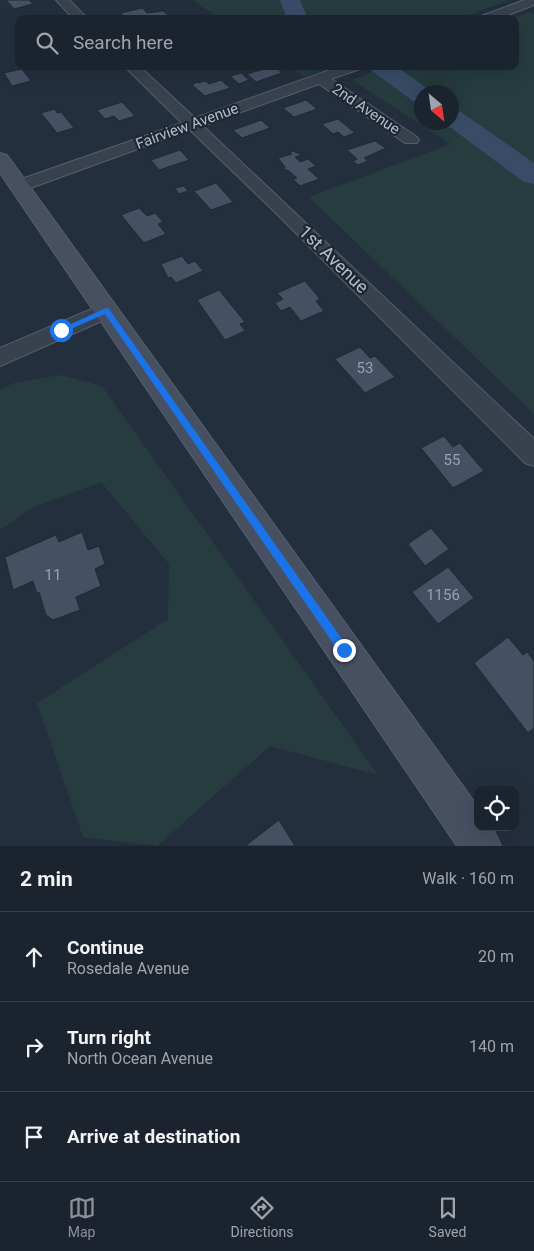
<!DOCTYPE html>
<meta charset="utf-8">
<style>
body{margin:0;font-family:Roboto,sans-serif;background:#242b36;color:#f1f3f6}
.controls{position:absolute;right:15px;bottom:15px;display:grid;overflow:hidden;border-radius:10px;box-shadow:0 5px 20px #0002}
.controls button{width:45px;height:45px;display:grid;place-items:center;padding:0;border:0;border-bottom:1px solid #39404a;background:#1b232e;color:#f1f3f6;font:25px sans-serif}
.compass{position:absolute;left:414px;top:85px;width:45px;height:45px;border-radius:50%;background:#1b232e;box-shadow:0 5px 20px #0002;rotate:151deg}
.stop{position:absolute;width:15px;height:15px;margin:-11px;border:4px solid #1a73e8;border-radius:50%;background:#fff}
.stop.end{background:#1a73e8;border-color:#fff;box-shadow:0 1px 5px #0008}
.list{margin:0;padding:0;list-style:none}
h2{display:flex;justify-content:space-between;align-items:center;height:65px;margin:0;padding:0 20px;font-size:21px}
h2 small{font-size:16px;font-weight:400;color:#a0a4aa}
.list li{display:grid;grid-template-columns:32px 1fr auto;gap:15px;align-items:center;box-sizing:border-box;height:90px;padding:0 20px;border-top:1px solid #39404a}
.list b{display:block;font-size:19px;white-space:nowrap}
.list p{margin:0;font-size:16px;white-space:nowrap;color:#a0a4aa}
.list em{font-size:16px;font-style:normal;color:#a0a4aa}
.icon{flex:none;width:28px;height:28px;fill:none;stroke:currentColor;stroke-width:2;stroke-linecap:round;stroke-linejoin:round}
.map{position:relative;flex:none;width:534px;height:846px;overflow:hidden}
.search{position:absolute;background:#1b232e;box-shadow:0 5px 20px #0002;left:15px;right:15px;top:15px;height:55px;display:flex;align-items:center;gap:12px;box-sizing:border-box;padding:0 18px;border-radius:10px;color:#a0a4aa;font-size:19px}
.sheet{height:335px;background:#1b232e}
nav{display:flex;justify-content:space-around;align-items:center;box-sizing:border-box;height:70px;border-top:1px solid #39404a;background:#1b232e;font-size:14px;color:#a0a4aa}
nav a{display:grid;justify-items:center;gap:2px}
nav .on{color:#8c9099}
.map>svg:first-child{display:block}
.green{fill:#263c3f;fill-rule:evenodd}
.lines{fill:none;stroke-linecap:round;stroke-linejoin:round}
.river{fill:#394c67;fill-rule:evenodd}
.building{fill:#455162;stroke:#1f2835}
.street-casing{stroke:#565f6c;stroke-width:2}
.secondary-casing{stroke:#565f6c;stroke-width:2}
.street{fill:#38414e;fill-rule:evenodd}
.secondary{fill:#465061;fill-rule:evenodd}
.route{fill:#1a73e8}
.labels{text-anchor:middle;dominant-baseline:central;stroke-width:4.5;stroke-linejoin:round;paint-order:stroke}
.far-street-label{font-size:15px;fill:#b4bcc9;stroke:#1d2633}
.number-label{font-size:15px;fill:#98a1af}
.street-label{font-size:18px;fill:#b4bcc9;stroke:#1d2633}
</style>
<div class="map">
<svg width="534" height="846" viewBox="0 0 534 846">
<rect width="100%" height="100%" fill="#242f3e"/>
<g class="green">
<polygon points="193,0 509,0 459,19 220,19"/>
<path d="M 530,12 L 534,14 L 534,414 L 309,197 L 451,144 L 352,80 L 387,66 L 515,66 L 515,19 L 512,19 ZM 452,92 L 452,122 L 422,122 L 422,92 Z"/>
<polygon points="289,66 332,66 304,77"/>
<polygon points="60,375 102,386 378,775 270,746 157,846 83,837 37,703 168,619 169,564 101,482 32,508 0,530 0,389 14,383"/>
</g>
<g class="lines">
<g class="river">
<polygon points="280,0 300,0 308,19 287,19"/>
<polygon points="369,66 396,66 432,92 422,92 422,103 413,101 372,71"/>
<polygon points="452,109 461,112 534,163 534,184 524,182 443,122 452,122"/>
</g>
</g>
<g class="building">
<polygon points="6,0 29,0 33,4 14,9"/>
<polygon points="142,8 147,13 163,11 170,17 127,19 121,13"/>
<polygon points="274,66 282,73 256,82 247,74"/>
<polygon points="22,69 31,81 12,86 4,73"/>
<polygon points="241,73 249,80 239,84 230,76"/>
<polygon points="221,80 230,88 205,96 192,85 197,82 198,83 205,81 209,84"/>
<polygon points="306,100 317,109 294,117 283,108"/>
<polygon points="122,102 135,116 119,121 114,116 105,119 97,110"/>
<polygon points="55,109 57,113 61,112 74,128 57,133 41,113"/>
<polygon points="338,119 355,133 344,137 338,132 333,134 322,124"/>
<polygon points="261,120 270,128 242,138 233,130"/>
<polygon points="375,141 386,148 364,158 368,161 358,165 353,161 357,159 347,150"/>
<polygon points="180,150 189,160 159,170 151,160"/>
<polygon points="293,151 302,155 295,157 300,162 308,159 316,166 308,169 319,179 300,186 293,179 297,178 289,171 284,169 285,167 278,158 292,154 290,152"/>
<polygon points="216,183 233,202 211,210 194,191"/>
<polygon points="184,186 188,191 179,194 175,188"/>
<polygon points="139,208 147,216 155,213 163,222 158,224 166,234 144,243 121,215"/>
<polygon points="182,256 188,264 195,261 203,271 176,283 171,277 168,278 161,264"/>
<polygon points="305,281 320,299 316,301 324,311 301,321 290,307 281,311 275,303 283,299 277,293"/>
<polygon points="219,290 245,322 240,324 245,331 225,340 197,300"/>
<polygon points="360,347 370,358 375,356 395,377 365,393 335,359"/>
<polygon points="444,436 453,447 460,443 484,471 453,488 421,448"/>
<polygon points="431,528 449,549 425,566 408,544"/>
<polygon points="82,532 88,550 99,546 105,564 95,569 101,586 76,597 80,610 53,620 46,615 39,592 37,594 33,581 13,590 5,557 56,535 59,542"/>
<polygon points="448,567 474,598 438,624 412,592"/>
<polygon points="508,637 523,655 527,652 534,661 534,728 528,733 474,663"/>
<polygon points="279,820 295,846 245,846"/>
</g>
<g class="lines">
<defs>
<g id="street">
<polygon points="56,0 69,0 88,19 74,19"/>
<polygon points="525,0 534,0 534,5 498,19 480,19 481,16"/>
<polygon points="124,66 139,66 195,118 341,66 362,66 360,69 331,79 417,137 419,140 417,143 405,143 319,84 203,126 534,439 534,466 525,463 280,217 190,130 25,190 19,191 13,190 10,186 13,182 182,123"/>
<polygon points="106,303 113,306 116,311 113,316 0,366 0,348"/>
</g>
<polygon id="secondary" points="0,153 7,155 478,807 478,827 492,827 501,846 457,846 0,173"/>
</defs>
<use href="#street" class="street-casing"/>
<use href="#secondary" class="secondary-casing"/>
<use href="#street" class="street"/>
<use href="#secondary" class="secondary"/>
</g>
<polygon class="route" points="106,308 109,309 347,646 347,653 340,653 105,314 64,332 59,332 58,330"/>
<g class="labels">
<g class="far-street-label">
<text transform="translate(366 109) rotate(34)">2nd Avenue</text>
<text transform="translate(187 126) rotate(-20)">Fairview Avenue</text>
</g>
<g class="number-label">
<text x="365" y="368">53</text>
<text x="452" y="460">55</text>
<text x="53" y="575">11</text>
<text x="443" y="595">1156</text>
</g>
<g class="street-label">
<text transform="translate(334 259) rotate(44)">1st Avenue</text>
</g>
</g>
</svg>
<div class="controls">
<button><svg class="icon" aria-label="locate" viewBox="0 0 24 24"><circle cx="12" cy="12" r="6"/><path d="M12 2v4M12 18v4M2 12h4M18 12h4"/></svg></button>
</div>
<svg class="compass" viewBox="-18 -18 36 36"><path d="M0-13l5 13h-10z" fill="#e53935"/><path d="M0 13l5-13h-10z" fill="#a0a4aa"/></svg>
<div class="stop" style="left:61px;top:330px"></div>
<div class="stop end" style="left:344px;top:650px"></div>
<div class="search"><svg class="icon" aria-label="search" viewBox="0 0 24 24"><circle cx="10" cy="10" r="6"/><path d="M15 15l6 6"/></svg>Search here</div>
</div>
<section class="sheet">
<h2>2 min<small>Walk · 160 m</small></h2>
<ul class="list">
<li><svg class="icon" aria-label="ahead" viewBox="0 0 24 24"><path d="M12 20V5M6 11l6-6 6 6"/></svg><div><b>Continue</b><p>Rosedale Avenue</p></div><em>20 m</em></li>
<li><svg class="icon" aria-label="right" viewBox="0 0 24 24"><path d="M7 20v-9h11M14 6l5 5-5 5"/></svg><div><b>Turn right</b><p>North Ocean Avenue</p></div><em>140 m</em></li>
<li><svg class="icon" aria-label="arrive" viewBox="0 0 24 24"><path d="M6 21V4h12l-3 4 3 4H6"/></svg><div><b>Arrive at destination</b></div></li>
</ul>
</section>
<nav>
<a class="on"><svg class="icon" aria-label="map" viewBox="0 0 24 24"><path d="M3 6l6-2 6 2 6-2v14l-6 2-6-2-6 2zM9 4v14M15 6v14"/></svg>Map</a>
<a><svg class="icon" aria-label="directions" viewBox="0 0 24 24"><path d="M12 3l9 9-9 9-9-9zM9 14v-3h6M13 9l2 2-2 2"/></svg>Directions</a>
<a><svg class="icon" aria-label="saved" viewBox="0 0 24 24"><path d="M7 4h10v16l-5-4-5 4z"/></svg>Saved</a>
</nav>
